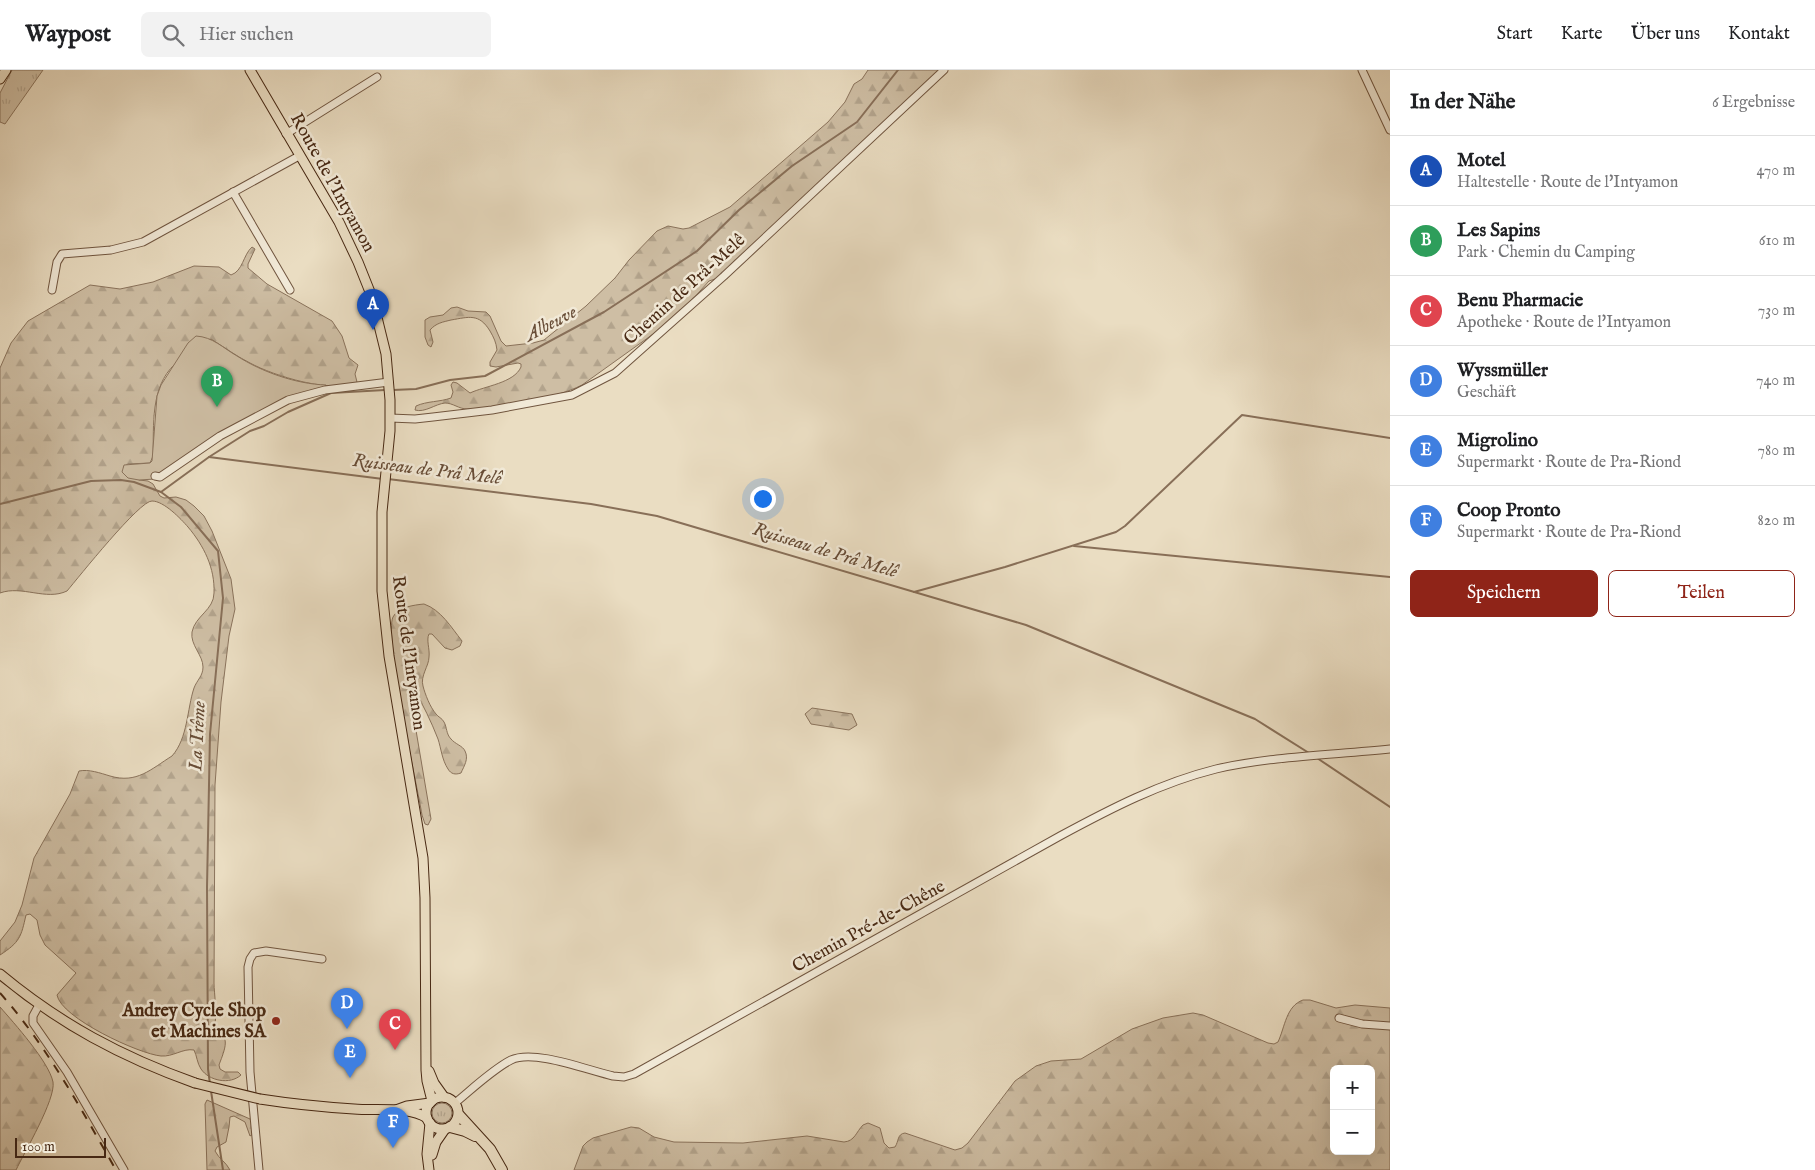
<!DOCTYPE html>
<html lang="de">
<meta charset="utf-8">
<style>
body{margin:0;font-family:"IM FELL English",serif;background:#f2f2f2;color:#202124}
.controls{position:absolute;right:15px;bottom:15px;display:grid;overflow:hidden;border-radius:8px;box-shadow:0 5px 20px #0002}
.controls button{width:45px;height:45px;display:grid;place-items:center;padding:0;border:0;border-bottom:1px solid #e0e0e0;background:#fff;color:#202124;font:25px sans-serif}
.scale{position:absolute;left:15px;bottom:12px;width:91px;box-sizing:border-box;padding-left:5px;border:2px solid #472813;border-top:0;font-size:14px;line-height:18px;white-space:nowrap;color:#472813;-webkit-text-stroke:4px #f1e9d7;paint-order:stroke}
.you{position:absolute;left:762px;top:428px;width:18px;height:18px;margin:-12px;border:4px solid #fff;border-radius:50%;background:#1a73e8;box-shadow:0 0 0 8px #1a73e833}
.badge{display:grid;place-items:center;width:32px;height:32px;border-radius:50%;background:#8f2418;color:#fff;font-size:16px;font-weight:700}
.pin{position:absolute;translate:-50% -41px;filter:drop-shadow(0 1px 2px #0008)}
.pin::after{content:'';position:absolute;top:26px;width:18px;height:15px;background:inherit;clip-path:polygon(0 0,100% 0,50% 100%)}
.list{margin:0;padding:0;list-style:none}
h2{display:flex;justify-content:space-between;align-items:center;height:65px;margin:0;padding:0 20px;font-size:21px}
h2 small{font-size:16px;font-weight:400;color:#757577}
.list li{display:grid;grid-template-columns:32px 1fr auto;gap:15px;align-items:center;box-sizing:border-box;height:70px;padding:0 20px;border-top:1px solid #e0e0e0}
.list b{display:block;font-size:19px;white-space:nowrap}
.list p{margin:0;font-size:16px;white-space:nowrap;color:#757577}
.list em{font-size:16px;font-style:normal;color:#757577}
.actions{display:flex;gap:10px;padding:15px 20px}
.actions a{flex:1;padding:11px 0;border:1px solid #8f2418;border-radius:8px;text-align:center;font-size:18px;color:#8f2418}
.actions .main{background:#8f2418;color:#fff}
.icon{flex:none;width:28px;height:28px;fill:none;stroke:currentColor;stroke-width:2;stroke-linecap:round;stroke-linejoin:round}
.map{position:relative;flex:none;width:1390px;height:1100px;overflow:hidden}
header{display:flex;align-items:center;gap:30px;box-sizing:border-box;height:70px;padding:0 25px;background:#fff;border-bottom:1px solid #e0e0e0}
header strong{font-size:24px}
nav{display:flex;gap:28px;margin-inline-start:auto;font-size:18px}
.search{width:350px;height:45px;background:#f2f2f2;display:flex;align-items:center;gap:12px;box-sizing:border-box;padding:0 18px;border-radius:8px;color:#757577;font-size:19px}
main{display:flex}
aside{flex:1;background:#fff}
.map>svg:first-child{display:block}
.grass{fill:url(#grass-tufts);stroke:#8a735c}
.forest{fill:url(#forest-firs);stroke:#8a735c;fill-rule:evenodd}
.green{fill:#cebea4;stroke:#8a735c}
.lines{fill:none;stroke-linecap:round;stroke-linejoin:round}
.stream{stroke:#886f58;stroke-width:2}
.minor-casing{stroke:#70553f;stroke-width:9}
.major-casing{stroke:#472813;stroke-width:11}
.highway-casing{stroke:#472813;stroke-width:12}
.minor{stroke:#f1e9d7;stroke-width:7}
.major{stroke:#eaddc2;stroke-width:9}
.highway{stroke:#eaddc2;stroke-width:10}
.rail{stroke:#472813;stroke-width:2;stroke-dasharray:9 9;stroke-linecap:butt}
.major-bridge-casing{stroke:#472813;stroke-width:11;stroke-linecap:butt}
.major-bridge{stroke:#eaddc2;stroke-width:9}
.poi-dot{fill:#8f2418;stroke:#f1e9d7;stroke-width:2}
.labels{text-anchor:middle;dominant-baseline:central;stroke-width:5;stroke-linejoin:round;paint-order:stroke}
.street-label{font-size:18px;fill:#472813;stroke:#f1e9d7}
.poi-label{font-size:18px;font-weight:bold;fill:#472813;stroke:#f1e9d7;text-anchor:end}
.water-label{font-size:19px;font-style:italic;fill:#674c36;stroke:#f1e9d7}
</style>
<header>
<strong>Waypost</strong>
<div class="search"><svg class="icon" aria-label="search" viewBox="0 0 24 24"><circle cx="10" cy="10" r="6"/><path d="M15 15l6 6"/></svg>Hier suchen</div>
<nav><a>Start</a><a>Karte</a><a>Über uns</a><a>Kontakt</a></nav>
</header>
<main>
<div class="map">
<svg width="1390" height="1100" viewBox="0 0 1390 1100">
<defs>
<pattern id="grass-tufts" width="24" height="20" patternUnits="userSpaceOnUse" patternTransform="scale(1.25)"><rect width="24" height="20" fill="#cebea4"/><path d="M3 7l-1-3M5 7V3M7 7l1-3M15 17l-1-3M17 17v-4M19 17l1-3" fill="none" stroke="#b2a38c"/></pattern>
<pattern id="forest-firs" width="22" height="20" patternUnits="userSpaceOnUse" patternTransform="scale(1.25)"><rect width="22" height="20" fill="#cebea4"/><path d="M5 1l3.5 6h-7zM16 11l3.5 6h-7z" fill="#b2a38c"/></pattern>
</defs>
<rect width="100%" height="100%" fill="#eaddc2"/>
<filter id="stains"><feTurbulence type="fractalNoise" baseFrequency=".004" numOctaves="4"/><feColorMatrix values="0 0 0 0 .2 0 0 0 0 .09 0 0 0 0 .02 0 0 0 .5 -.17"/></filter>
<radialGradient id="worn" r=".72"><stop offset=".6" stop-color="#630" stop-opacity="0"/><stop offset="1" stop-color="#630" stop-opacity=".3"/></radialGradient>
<g class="grass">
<polygon points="12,0 43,0 5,54 0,52 0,23"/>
<circle cx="442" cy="1043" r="10"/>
</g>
<g class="forest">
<path d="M 868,0 L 942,0 L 890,45 L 737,199 L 730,204 L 709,211 L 683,240 L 663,257 L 582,315 C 555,329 498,338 467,339 C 459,339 453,333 445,333 C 435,334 425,343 415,340 L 416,336 C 427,331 440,332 451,328 L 453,322 L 451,315 L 453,312 L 457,313 L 470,323 C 485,316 514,313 521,297 L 521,294 L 518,293 L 496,297 L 490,296 L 490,292 L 497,280 C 496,272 494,268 490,261 C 479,243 469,247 451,250 C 443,252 436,253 430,260 L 433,272 L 431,277 L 428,275 L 425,267 L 425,250 L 430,247 L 443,245 L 451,238 L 457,237 L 468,241 L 486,242 L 490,246 L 501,271 L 506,276 L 533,273 L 544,270 L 586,236 L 615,208 L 629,190 L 657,161 L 668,156 L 683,159 L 689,158 L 730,137 L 828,52 L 845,32 L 854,14 L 862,9 Z"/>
<path d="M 252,177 L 255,179 L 248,194 L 248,198 L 267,214 L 332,251 L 342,266 L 349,288 L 358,295 L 355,304 L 357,312 C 332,324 274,306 250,293 C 236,286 224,277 211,269 C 199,277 185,284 175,294 C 150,317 154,355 153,386 L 150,393 L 128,394 L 123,397 L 139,410 L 148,411 L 153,414 L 160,426 L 164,428 L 176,427 L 186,430 L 194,436 L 204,446 L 212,461 L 231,509 L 235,539 L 229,566 L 221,632 L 215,715 L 214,913 C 214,923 218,948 214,956 L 212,957 L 203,955 L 199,959 L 199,963 C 204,967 208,966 214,965 C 234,962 222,986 219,995 L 220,999 L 225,1002 L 238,1002 L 241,1005 C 230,1015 209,1011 201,999 C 197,993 197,986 194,980 C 183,978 173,987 161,986 C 139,984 61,948 57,925 L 76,903 L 45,875 L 40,865 L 37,850 L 30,844 L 26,845 C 21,867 20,872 0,885 L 0,871 L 15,852 L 22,835 L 34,788 L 70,724 L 79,701 C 89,699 100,703 110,706 C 137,714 151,699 172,686 C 188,668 187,639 194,618 C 197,610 203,606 203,597 C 203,585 190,575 192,562 C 195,546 214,540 214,523 C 215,498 204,476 188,457 C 181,449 164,431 152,431 C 140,430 78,508 67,521 C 46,531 22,515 0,523 L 0,298 L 11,273 L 28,251 L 90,215 L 120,219 L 153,212 L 194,196 L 219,197 L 231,205 C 243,201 243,185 252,177 Z"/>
<path d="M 424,534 C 441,540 451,557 462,571 L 460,576 L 452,580 L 445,578 L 432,564 L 429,564 C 426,570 430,579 429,587 C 429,596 420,606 423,616 C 425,624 430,637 436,644 C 438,647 442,648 444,652 C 447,657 446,664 451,669 C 455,674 463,676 465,681 C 469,689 464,696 461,703 C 455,705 451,704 448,699 C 442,690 441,678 438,669 C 431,651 423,635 414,619 L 411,618 L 409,619 L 431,749 L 428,755 L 425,754 L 422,745 C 417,715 384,566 393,547 C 398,537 414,535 424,534 Z"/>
<polygon points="812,638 852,644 857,655 849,660 811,654 805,644"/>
<path d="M 1303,930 L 1310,930 L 1336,938 L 1355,935 L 1390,938 L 1390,1100 L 574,1100 L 583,1076 L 587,1072 L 593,1068 L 631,1057 L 639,1058 L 654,1067 L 674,1072 L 743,1073 L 807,1066 L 844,1072 C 855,1071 856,1062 863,1055 L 868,1053 L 880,1058 L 884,1073 L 889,1078 L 895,1077 C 899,1071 897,1064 905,1063 L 955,1080 L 962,1078 L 968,1073 L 1015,1011 L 1036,996 L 1051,991 L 1081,989 L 1132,959 L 1163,948 L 1193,943 L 1203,945 L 1268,973 L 1274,974 L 1278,972 C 1285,957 1286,936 1303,930 ZM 1334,999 L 1371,999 L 1371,1081 L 1334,1081 Z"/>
<path d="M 0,937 C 14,953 49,992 53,1012 C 56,1029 24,1083 16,1100 L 0,1100 Z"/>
<path d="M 207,1030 L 250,1049 L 252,1052 L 253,1064 L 250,1066 L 245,1052 L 234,1046 L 230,1047 L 229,1057 L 226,1072 L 217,1077 L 215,1081 C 219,1089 226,1092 230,1100 L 207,1100 L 205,1034 Z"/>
</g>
<path class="green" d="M 196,266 C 213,267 223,278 237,286 C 262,302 296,314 326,315 L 323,322 L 281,336 L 223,366 L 175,401 L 155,409 L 139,410 L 128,408 L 122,402 L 124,395 L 150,393 L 152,391 L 157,326 L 161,315 L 188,273 Z"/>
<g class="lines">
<g class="stream">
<polyline points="393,320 416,319 450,310 485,306 604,242 697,181 739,140 792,96 857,52 898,0"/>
<polyline points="209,387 383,409"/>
<polyline points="388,409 591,434 657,446 1026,555 1255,649 1309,683"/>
<polyline points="161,422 209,387 250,361 264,356 288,342 331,323 385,320"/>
<polyline points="0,434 91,411 121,410 134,412 161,422 181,437 218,481 223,528 210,664 207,817 208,999 210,1014"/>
<polyline points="1074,476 1390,507"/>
<polyline points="914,522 1005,497 1116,462 1125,456 1242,345 1390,368"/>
<polyline points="1317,688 1390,737"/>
<polyline points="211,1021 223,1100"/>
</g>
<defs>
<g id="minor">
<polyline points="1362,0 1390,60"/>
<polyline points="286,64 377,7"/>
<polyline points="233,122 290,220"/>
<polyline points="52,220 57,192 62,184 111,180 143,172 299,86"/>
<polyline points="390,348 415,349 433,347 492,340 572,325 615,303 724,206 944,0"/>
<polyline points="155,406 160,407 220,366 288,330 325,320 389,312"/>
<polyline points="39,935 33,946 33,953 67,1002 124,1100"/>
<polyline points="1339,948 1362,954 1390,956"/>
<path d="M 455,1033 C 471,1020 493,999 511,990 C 534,979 587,1000 613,1006 L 624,1007 L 634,1004 L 1060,766 C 1110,739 1160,713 1216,699 C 1273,686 1332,685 1390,679"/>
<polyline points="259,1100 250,1002 248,897 250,889 254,883 266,881 322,889"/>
</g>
<g id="major">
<polyline points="250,0 339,152 358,192 372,227 386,284 390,330 390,361 382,442 382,521 389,586 423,788 425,828 426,1000 427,1011 432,1031"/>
<polyline points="0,9 6,0"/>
<path d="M 0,904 C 60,954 122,987 195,1013"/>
<polyline points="429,1001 434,1013 444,1027"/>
<circle cx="442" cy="1043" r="16"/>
<path d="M 260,1029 C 292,1034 323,1037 354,1039 C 376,1041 409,1036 427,1048"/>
<polyline points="396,1040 407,1036 430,1033"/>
<polyline points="432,1085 436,1072 445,1059"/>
<polyline points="429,1100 427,1084 430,1053"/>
</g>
<g id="highway">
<polyline points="459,1045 490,1079 502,1100"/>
<polyline points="450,1057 465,1061 475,1066"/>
</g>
</defs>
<use href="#minor" class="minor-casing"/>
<use href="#major" class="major-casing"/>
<use href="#highway" class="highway-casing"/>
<use href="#minor" class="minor"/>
<use href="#major" class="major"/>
<use href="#highway" class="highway"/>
<path class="rail" d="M 0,923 C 47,976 81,1039 116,1100"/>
<defs>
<polyline id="major-bridge" points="195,1013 260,1029"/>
</defs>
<use href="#major-bridge" class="major-bridge-casing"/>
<use href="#major-bridge" class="major-bridge"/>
</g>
<circle class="poi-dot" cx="276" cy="951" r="5"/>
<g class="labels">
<g class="street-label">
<text transform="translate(332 113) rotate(61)">Route de l'Intyamon</text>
<text transform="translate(685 220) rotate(-42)">Chemin de Prâ-Melê</text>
<text transform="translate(408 583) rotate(82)">Route de l'Intyamon</text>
<text transform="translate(869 857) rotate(-29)">Chemin Pré-de-Chêne</text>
</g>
<g class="poi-label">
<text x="266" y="941">Andrey Cycle Shop<tspan x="266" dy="21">et Machines SA</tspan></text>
</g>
<g class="water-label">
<text transform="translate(551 254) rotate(-28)">Albeuve</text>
<text transform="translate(427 400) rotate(7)">Ruisseau de Prâ Melê</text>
<text transform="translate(825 481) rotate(17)">Ruisseau de Prâ Melê</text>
<text transform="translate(198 666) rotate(-87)">La Trême</text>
</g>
</g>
<rect width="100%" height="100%" filter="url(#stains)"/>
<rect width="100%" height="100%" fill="url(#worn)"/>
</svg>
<div class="controls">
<button>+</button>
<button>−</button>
</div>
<div class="scale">100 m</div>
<div class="you"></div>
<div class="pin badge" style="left:373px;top:260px;background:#1a4fb4">A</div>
<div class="pin badge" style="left:217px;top:337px;background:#2e9e5b">B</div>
<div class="pin badge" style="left:395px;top:980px;background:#e0444e">C</div>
<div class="pin badge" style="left:347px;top:959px;background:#3f7fe0">D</div>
<div class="pin badge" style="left:350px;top:1008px;background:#3f7fe0">E</div>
<div class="pin badge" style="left:393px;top:1078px;background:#3f7fe0">F</div>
</div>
<aside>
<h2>In der Nähe<small>6 Ergebnisse</small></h2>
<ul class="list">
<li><span class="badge" style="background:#1a4fb4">A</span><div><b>Motel</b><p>Haltestelle · Route de l'Intyamon</p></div><em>470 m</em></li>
<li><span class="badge" style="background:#2e9e5b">B</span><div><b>Les Sapins</b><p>Park · Chemin du Camping</p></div><em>610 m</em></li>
<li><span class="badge" style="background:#e0444e">C</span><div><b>Benu Pharmacie</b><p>Apotheke · Route de l'Intyamon</p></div><em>730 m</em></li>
<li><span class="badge" style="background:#3f7fe0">D</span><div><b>Wyssmüller</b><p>Geschäft</p></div><em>740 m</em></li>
<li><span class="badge" style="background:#3f7fe0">E</span><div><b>Migrolino</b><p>Supermarkt · Route de Pra-Riond</p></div><em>780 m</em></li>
<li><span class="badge" style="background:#3f7fe0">F</span><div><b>Coop Pronto</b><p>Supermarkt · Route de Pra-Riond</p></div><em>820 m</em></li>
</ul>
<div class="actions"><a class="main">Speichern</a><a>Teilen</a></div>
</aside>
</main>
